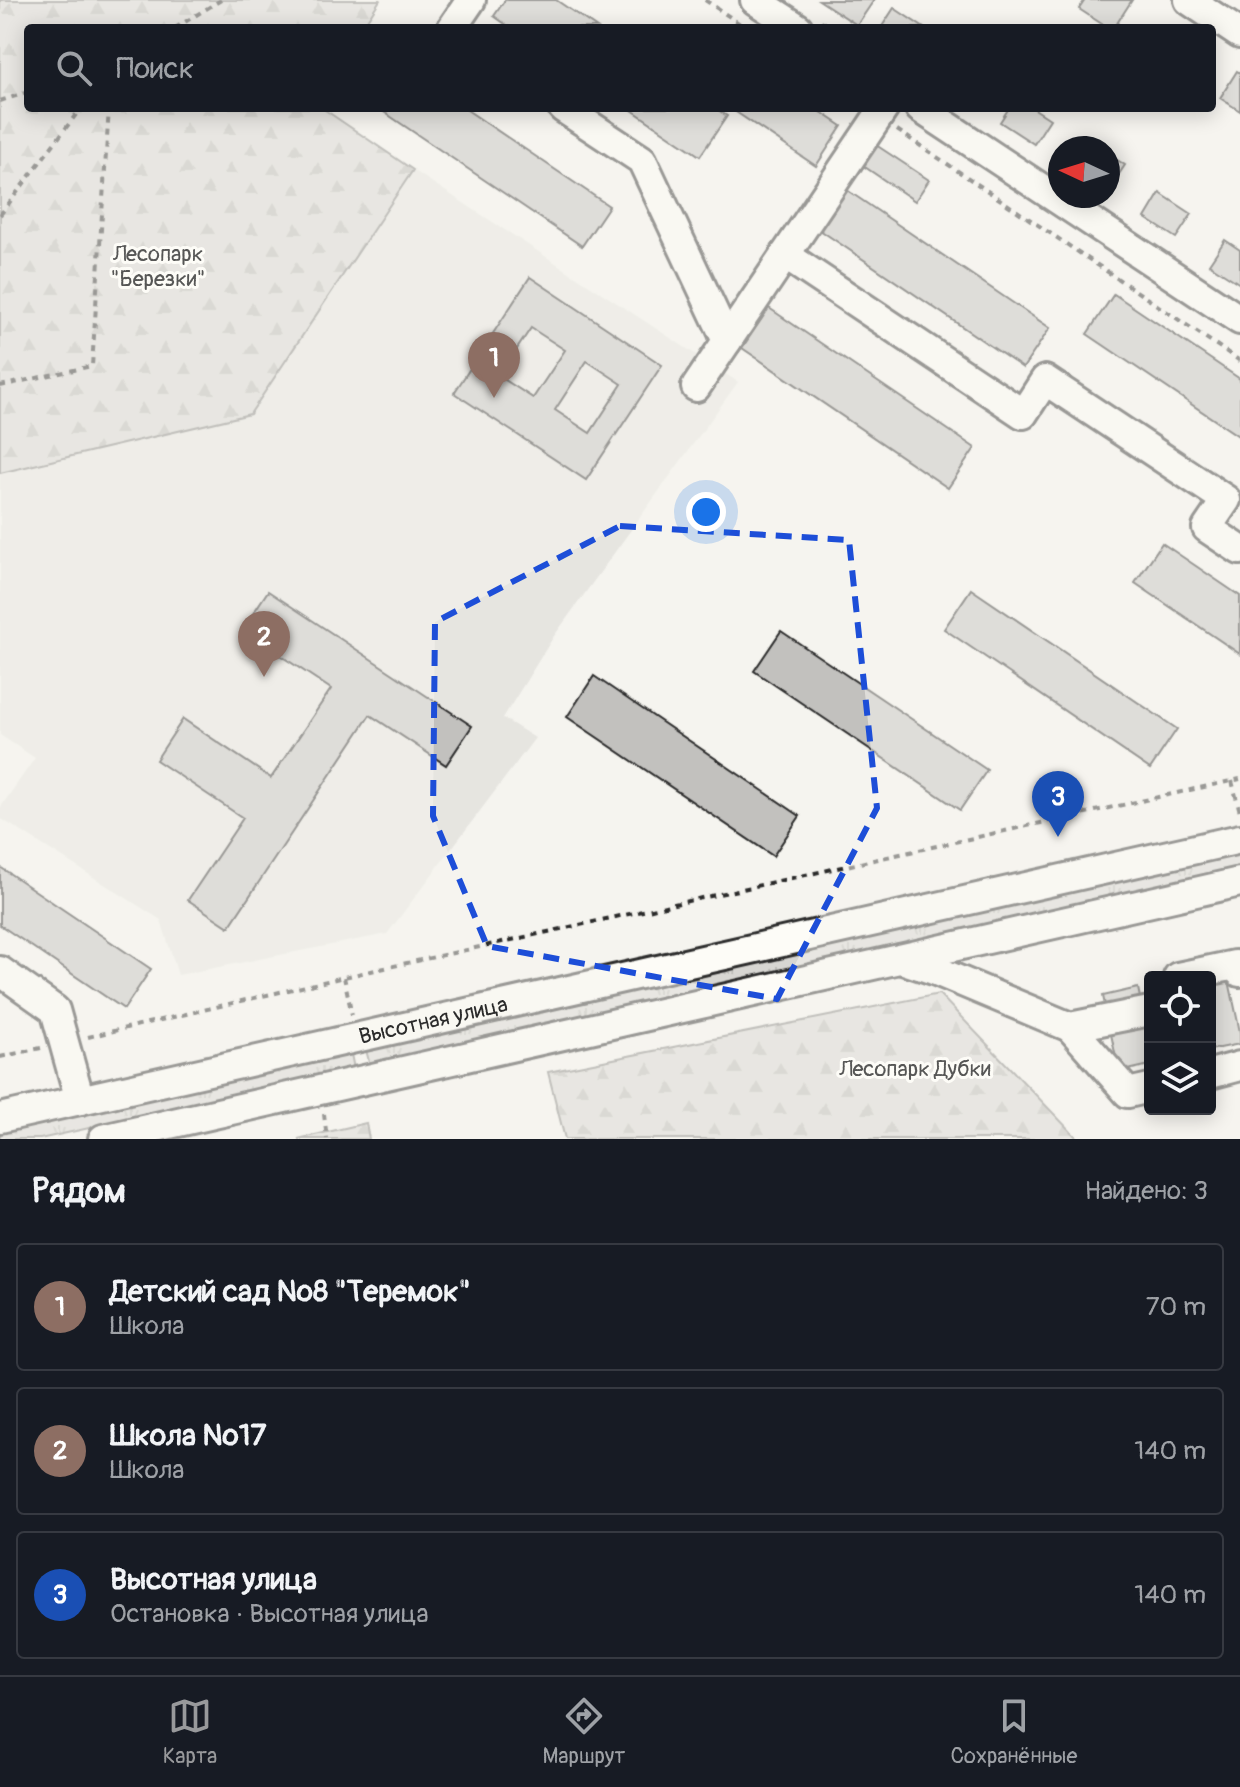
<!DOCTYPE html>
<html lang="ru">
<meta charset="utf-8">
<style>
body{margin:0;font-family:Pangolin,sans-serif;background:#242831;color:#f1f3f6}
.controls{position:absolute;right:24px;bottom:24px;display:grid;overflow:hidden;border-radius:8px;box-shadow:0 4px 20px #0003}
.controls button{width:72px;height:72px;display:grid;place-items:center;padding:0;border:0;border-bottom:2px solid #363941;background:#171b24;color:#f1f3f6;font:40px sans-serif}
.compass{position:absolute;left:1048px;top:136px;width:72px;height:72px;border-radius:50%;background:#171b24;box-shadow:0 4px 20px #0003;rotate:274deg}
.you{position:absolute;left:706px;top:512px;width:28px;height:28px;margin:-20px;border:6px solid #fff;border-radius:50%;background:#1a73e8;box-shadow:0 0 0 12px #1a73e833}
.badge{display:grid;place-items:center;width:52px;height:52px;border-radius:50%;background:#98999b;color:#fff;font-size:26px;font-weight:700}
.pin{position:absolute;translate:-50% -66px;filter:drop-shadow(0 2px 4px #0008)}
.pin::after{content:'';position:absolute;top:42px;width:28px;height:24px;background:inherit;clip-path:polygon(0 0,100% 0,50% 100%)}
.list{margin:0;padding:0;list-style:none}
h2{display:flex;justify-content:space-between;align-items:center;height:104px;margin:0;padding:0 32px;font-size:34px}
h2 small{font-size:26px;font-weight:400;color:#9ea1a6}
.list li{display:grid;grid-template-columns:52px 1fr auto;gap:24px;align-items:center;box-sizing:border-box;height:128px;margin:0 16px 16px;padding:0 16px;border:2px solid #363941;border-radius:8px}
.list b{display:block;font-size:30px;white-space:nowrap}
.list p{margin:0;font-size:26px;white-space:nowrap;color:#9ea1a6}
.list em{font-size:26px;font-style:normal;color:#9ea1a6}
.icon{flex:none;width:44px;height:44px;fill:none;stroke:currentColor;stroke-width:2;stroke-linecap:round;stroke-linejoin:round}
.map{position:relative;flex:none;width:1240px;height:1139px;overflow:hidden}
.search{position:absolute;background:#171b24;box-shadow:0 4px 20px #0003;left:24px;right:24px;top:24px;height:88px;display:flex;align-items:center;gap:20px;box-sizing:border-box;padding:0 28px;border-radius:8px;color:#9ea1a6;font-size:30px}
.sheet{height:536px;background:#171b24}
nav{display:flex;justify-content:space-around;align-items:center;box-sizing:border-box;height:112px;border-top:2px solid #363941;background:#171b24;font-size:22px;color:#9ea1a6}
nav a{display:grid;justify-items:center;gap:4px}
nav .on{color:#98999b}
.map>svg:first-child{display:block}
.built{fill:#e6e5e0}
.grass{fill:url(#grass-tufts);stroke:#81807e;stroke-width:2}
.forest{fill:url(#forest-firs);stroke:#81807e;stroke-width:2}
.building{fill:#c2c1be;stroke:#2b2b2b;stroke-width:2;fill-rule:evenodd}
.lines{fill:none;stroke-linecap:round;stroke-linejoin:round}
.minor-casing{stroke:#2b2b2b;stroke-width:34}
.path{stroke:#2b2b2b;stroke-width:4;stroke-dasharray:6 6;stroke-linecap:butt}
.minor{stroke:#fdfcf7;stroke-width:28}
.marked{fill:none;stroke:#1d4ed8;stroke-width:6;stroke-dasharray:16 10;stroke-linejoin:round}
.labels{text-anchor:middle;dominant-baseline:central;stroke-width:6;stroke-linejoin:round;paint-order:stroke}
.park-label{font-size:22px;fill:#565655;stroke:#fdfcf7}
.street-label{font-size:22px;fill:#2b2b2b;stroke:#fdfcf7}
</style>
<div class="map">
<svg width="1240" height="1139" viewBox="0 0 1240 1139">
<defs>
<pattern id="grass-tufts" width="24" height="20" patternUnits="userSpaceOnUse" patternTransform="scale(2)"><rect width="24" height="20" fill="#d7d6d2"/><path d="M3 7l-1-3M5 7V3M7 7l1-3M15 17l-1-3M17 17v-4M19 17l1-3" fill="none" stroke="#b9b8b4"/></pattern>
<pattern id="forest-firs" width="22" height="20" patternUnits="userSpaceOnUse" patternTransform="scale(2)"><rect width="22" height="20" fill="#d7d6d2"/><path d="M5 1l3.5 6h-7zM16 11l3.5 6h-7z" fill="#b9b8b4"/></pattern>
</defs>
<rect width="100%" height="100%" fill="#f5f4ef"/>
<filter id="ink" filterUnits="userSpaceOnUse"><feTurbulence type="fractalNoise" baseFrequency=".0125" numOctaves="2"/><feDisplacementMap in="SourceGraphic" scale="16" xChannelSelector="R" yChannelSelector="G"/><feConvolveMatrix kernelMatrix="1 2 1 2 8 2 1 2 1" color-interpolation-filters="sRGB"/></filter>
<g filter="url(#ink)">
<polygon class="built" points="413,170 738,382 554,636 503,718 535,738 387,934 178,975 161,920 0,818 0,808 35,758 0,735 0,473 250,414"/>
<g class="grass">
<polygon points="1240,852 1240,869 370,1065 366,1050"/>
<polygon points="351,1054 354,1069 40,1139 0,1139 0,1132"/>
</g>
<g class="forest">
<polygon points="0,0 380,0 362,28 28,28 28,108 322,108 413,170 250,414 0,473"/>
<polygon points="939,994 1078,1139 565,1139 548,1072"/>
<polygon points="366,1123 369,1139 298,1139"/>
</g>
<g class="building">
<polygon points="505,0 556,0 597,28 511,28 494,16"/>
<polygon points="819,0 874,0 857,25"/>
<polygon points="1085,0 1132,0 1114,28 1108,28 1079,9"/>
<polygon points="894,8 924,28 881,28"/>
<polygon points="1237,71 1240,73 1240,111 1220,98"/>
<polygon points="378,108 464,108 609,206 582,246"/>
<polygon points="629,108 715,108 727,116 700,156"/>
<polygon points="730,108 815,108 842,126 816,166"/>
<polygon points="1009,108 1033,108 1050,119 1034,144 1000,122"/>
<polygon points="873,143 929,180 915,201 859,163"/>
<polygon points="1108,154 1125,165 1108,191"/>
<polygon points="844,188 1050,328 1023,368 817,228"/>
<polygon points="1160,193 1192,214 1176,238 1145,218"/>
<polygon points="1225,240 1240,250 1240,284 1209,264"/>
<path d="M 530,277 L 662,365 L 586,480 L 454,393 ZM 531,328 L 565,350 L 533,398 L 499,376 ZM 587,361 L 622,384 L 590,433 L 555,410 Z"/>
<polygon points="1114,294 1240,379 1240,437 1087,334"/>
<polygon points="769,308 975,448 948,488 742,348"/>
<polygon points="1162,543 1240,596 1240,654 1135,583"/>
<polygon points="971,589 1177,729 1150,769 944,629"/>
<polygon points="268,591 472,726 446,765 370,715 229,927 188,900 243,818 156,760 183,719 271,778 331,689 242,630"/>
<polygon points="781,631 987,770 960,810 754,671"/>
<polygon points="594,676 800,816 773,856 567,717"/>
<polygon points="0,867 151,969 124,1009 0,925"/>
<polygon points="1228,976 1240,1032 1240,1044 1210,1050 1210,980"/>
<polygon points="1138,988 1150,1046 1150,1065 1119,1072 1103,996"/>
</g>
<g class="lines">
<defs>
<g id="minor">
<polyline points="755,0 798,28"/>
<polyline points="1189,0 1240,34"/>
<polyline points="452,28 471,0"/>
<polyline points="563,108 642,160 727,341"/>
<polyline points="920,108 1240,320"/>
<polyline points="785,255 1023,414 1045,380 1226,500 1207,528 1240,550"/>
<polyline points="696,387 884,108"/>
<polyline points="901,959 934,970 1070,1027 1150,1011"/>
<polyline points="0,971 55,1010 80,1100"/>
<polyline points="1178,977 1235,965 1240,972"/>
<polyline points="1070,1027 1128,1093 1150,1088"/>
<polyline points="1210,1074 1240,1066"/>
<path id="s1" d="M 0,1118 L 1240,839"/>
<polyline points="103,1139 1240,882"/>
</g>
</defs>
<use href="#minor" class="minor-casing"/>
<g class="path">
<polyline points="705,0 746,28"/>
<polyline points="821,21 832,28"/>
<polyline points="175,28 221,0"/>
<polyline points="0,101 28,92"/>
<polyline points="897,130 1240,361"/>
<polyline points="0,215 81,108"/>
<polyline points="0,386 92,366 109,108"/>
<polyline points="1232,781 1240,812"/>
<polyline points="344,977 352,1015"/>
<polyline points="88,1037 344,977 1240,779"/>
<polyline points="0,1057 41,1048"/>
<polyline points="324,1114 327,1139"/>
</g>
<use href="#minor" class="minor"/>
</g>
</g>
<path d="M0 0H1240V1139H0ZM 620,526 L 849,540 L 877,808 L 777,999 L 487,946 L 433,816 L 435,622 Z" fill="#f5f4ef" fill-opacity=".55" fill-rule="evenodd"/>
<path class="marked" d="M 620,526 L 849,540 L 877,808 L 777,999 L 487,946 L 433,816 L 435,622 Z"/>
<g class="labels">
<g class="park-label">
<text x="158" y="254">Лесопарк<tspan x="158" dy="25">"Березки"</tspan></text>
<text x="915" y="1069">Лесопарк Дубки</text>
</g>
<g class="street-label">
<text stroke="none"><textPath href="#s1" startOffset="444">Высотная улица</textPath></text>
</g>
</g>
</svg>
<div class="controls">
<button><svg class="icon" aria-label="locate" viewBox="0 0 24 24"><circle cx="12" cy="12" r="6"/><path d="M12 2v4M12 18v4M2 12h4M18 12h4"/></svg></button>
<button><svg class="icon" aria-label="layers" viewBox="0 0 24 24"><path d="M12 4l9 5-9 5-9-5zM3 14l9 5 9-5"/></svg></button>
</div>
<svg class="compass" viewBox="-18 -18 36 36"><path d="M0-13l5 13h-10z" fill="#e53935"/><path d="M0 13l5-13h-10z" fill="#9ea1a6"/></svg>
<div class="you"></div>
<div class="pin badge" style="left:494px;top:398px;background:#8d6e63">1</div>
<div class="pin badge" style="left:264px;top:677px;background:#8d6e63">2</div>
<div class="pin badge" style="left:1058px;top:837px;background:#1a4fb4">3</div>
<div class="search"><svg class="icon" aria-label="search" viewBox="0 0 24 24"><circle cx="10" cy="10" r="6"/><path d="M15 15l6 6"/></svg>Поиск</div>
</div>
<section class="sheet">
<h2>Рядом<small>Найдено: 3</small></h2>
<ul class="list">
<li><span class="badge" style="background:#8d6e63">1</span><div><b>Детский сад №8 &quot;Теремок&quot;</b><p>Школа</p></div><em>70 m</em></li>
<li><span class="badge" style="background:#8d6e63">2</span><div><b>Школа №17</b><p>Школа</p></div><em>140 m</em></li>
<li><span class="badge" style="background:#1a4fb4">3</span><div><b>Высотная улица</b><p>Остановка · Высотная улица</p></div><em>140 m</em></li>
</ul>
</section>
<nav>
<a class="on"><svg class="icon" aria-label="map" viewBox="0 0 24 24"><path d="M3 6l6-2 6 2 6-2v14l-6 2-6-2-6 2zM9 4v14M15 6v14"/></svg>Карта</a>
<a><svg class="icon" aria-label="directions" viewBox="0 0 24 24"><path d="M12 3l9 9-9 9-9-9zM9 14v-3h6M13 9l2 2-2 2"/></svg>Маршрут</a>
<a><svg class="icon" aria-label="saved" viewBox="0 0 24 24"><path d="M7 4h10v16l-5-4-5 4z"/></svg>Сохранённые</a>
</nav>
